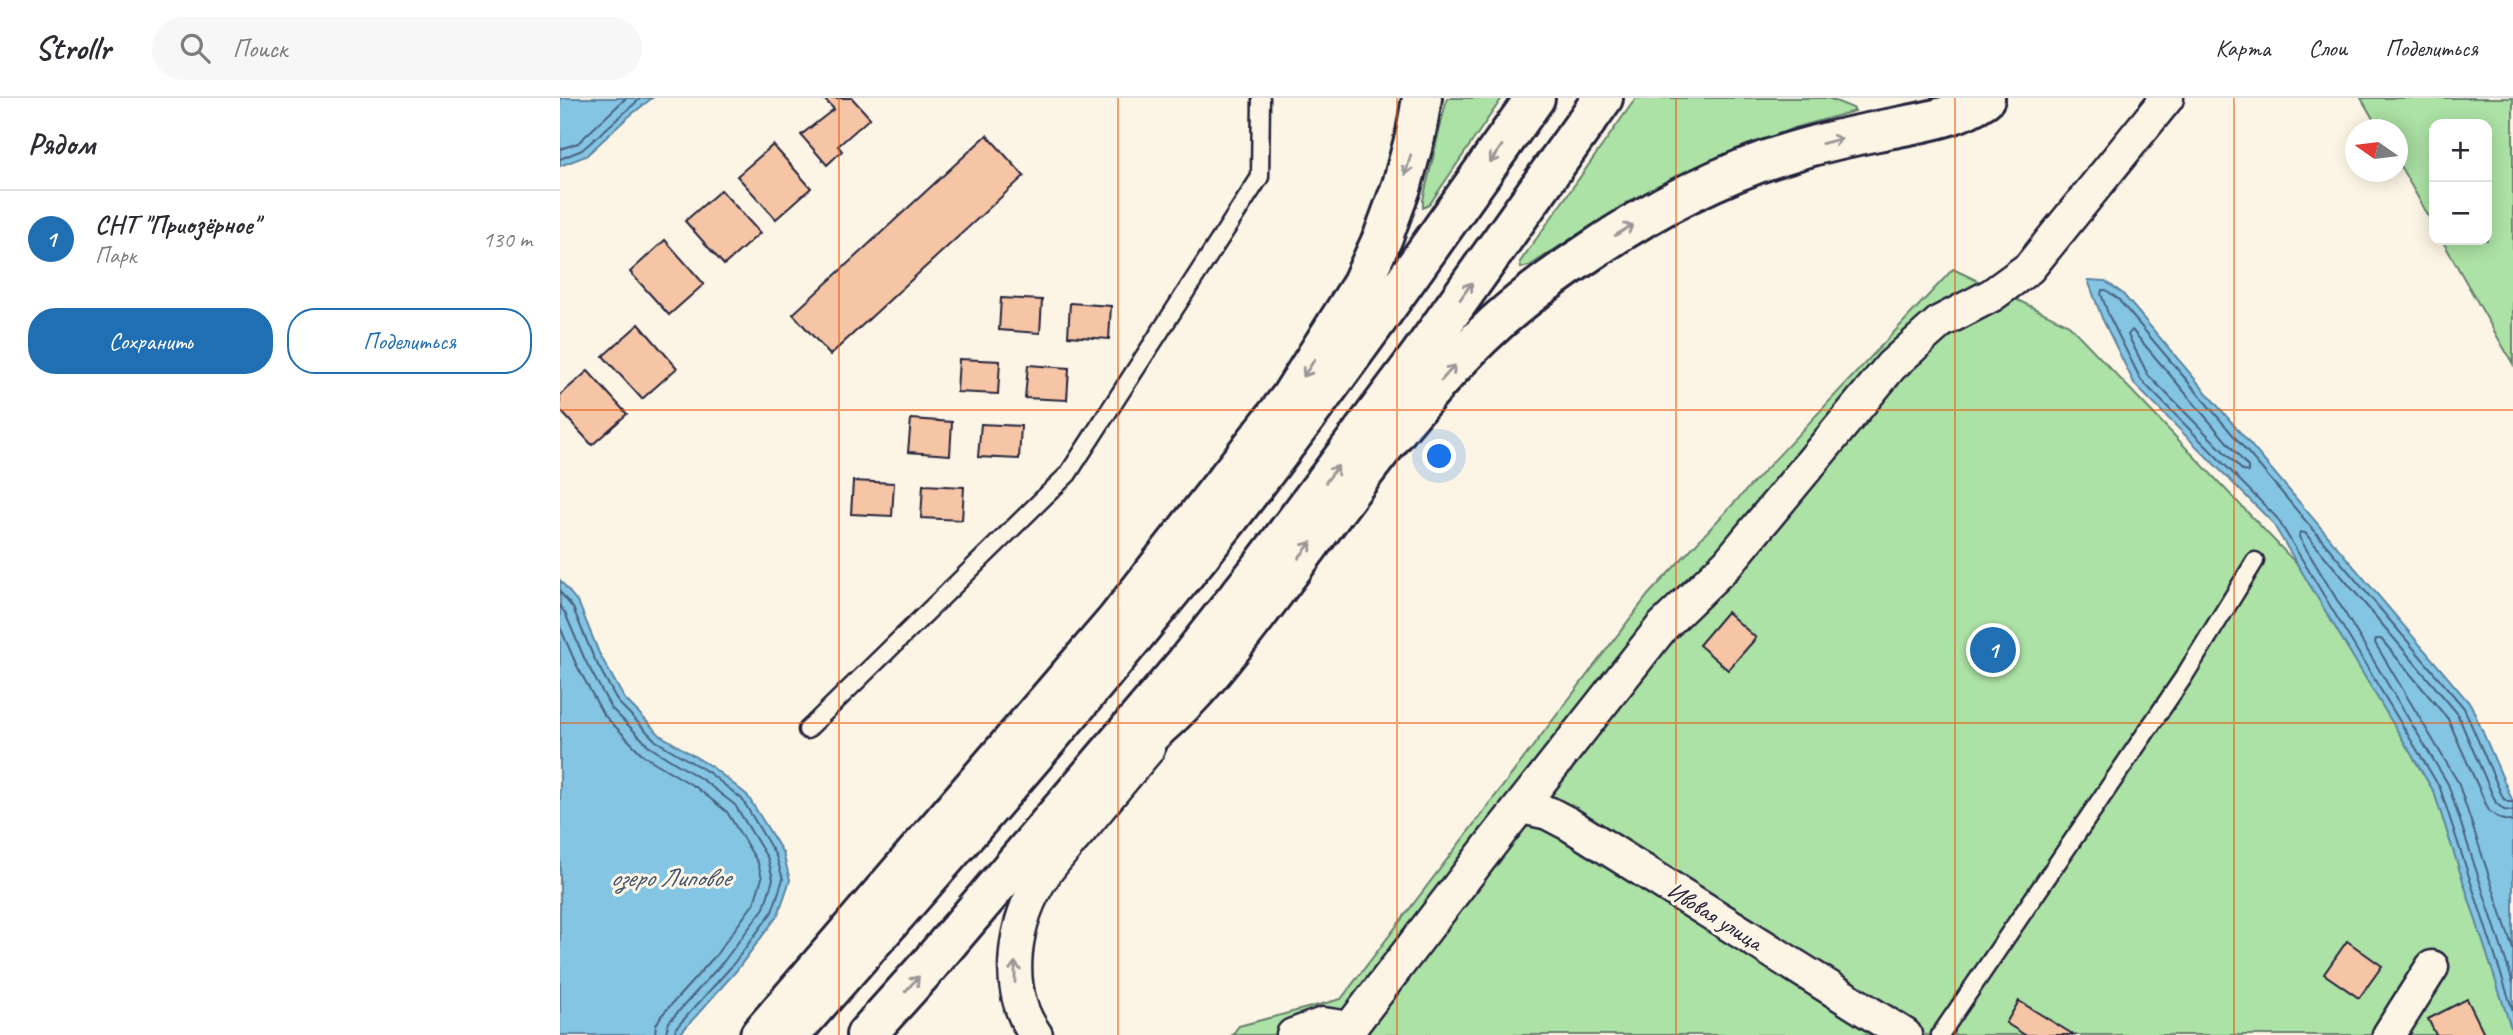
<!DOCTYPE html>
<html lang="ru">
<meta charset="utf-8">
<style>
body{margin:0;font-family:Caveat,sans-serif;background:#f7f7f7;color:#2b2b33}
.controls{position:absolute;right:21px;top:21px;display:grid;overflow:hidden;border-radius:14px;box-shadow:0 4px 18px #0003}
.controls button{width:63px;height:63px;display:grid;place-items:center;padding:0;border:0;border-bottom:2px solid #e1e1e2;background:#fff;color:#2b2b33;font:35px sans-serif}
.compass{position:absolute;left:1785px;top:21px;width:63px;height:63px;border-radius:50%;background:#fff;box-shadow:0 4px 18px #0003;rotate:284deg}
.you{position:absolute;left:880px;top:359px;width:24px;height:24px;margin:-18px;border:5px solid #fff;border-radius:50%;background:#1a73e8;box-shadow:0 0 0 10px #1a73e833}
.badge{display:grid;place-items:center;width:46px;height:46px;border-radius:50%;background:#1f6fb2;color:#fff;font-size:23px;font-weight:700}
.pin{position:absolute;translate:-50% -50%;border:4px solid #fff;box-shadow:0 2px 7px #0006}
.list{margin:0;padding:0;list-style:none}
h2{display:flex;justify-content:space-between;align-items:center;height:91px;margin:0;padding:0 28px;font-size:30px}
h2 small{font-size:23px;font-weight:400;color:#7c7c81}
.list li{display:grid;grid-template-columns:46px 1fr auto;gap:21px;align-items:center;box-sizing:border-box;height:98px;padding:0 28px;border-top:2px solid #e1e1e2}
.list b{display:block;font-size:26px;white-space:nowrap}
.list p{margin:0;font-size:23px;white-space:nowrap;color:#7c7c81}
.list em{font-size:23px;font-style:normal;color:#7c7c81}
.actions{display:flex;gap:14px;padding:21px 28px}
.actions a{flex:1;padding:16px 0;border:2px solid #1f6fb2;border-radius:28px;text-align:center;font-size:24px;color:#1f6fb2}
.actions .main{background:#1f6fb2;color:#fff}
.icon{flex:none;width:38px;height:38px;fill:none;stroke:currentColor;stroke-width:2;stroke-linecap:round;stroke-linejoin:round}
.map{position:relative;flex:none;width:1953px;height:937px;overflow:hidden}
header{display:flex;align-items:center;gap:42px;box-sizing:border-box;height:98px;padding:0 35px;background:#fff;border-bottom:2px solid #e1e1e2}
header strong{font-size:33px}
nav{display:flex;gap:38px;margin-inline-start:auto;font-size:24px}
.search{width:490px;height:63px;background:#f7f7f7;display:flex;align-items:center;gap:18px;box-sizing:border-box;padding:0 24px;border-radius:38px;color:#7c7c81;font-size:26px}
main{display:flex}
aside{flex:1;background:#fff}
.map>svg:first-child{display:block}
.green{fill:#ace2a5;stroke:#678270;stroke-width:2}
.water{fill:#84c5e4;stroke:#5d84a0;stroke-width:2}
.lines{fill:none;stroke-linecap:round;stroke-linejoin:round}
.shore{stroke:#49637f;stroke-width:2}
.building{fill:#f6c5a6;stroke:#22223b;stroke-width:2}
.service-casing{stroke:#22223b;stroke-width:21}
.minor-casing{stroke:#22223b;stroke-width:37}
.primary-casing{stroke:#22223b;stroke-width:44}
.trunk-casing{stroke:#22223b;stroke-width:44}
.service{stroke:#fcf5e5;stroke-width:16}
.minor{stroke:#fcf5e5;stroke-width:32}
.primary{stroke:#fcf5e5;stroke-width:38}
.trunk{stroke:#fcf5e5;stroke-width:38}
.oneway{stroke:#9a9698}
.grid{fill:none;stroke:#e8590c;stroke-width:2;stroke-opacity:0.55}
.labels{text-anchor:middle;dominant-baseline:central;stroke-width:6;stroke-linejoin:round;paint-order:stroke}
.street-label{font-size:24px;fill:#22223b;stroke:#fcf5e5}
.water-label{font-size:26px;font-style:italic;fill:#3f536e;stroke:#fcf5e5}
</style>
<header>
<strong>Strollr</strong>
<div class="search"><svg class="icon" aria-label="search" viewBox="0 0 24 24"><circle cx="10" cy="10" r="6"/><path d="M15 15l6 6"/></svg>Поиск</div>
<nav><a>Карта</a><a>Слои</a><a>Поделиться</a></nav>
</header>
<main>
<aside>
<h2>Рядом<small></small></h2>
<ul class="list">
<li><span class="badge">1</span><div><b>СНТ &quot;Приозёрное&quot;</b><p>Парк</p></div><em>130 m</em></li>
</ul>
<div class="actions"><a class="main">Сохранить</a><a>Поделиться</a></div>
</aside>
<div class="map">
<svg width="1953" height="937" viewBox="0 0 1953 937">
<rect width="100%" height="100%" fill="#fcf5e5"/>
<filter id="ink" filterUnits="userSpaceOnUse"><feTurbulence type="fractalNoise" baseFrequency=".0143" numOctaves="2"/><feDisplacementMap in="SourceGraphic" scale="14" xChannelSelector="R" yChannelSelector="G"/><feConvolveMatrix kernelMatrix="1 2 1 2 8 2 1 2 1" color-interpolation-filters="sRGB"/></filter>
<g filter="url(#ink)">
<g class="green">
<polygon points="887,0 942,0 869,107 863,110 863,102"/>
<polygon points="1076,0 1268,0 1293,10 1295,13 1234,30 1139,68 1073,101 969,168 961,170 960,164"/>
<polygon points="1801,0 1953,0 1953,266 1882,142 1927,142 1927,26 1874,26 1874,128 1838,64 1838,32 1819,31"/>
<polygon points="1393,171 1509,227 1872,608 1953,836 1953,937 672,937 679,928 781,901 1088,497"/>
</g>
<g class="water">
<polygon points="0,0 92,0 67,20 26,58 0,68"/>
<polygon points="1528,182 1545,183 1562,195 1911,607 1953,704 1953,936 1874,694 1712,424 1575,287 1542,220"/>
<polygon points="0,482 19,506 39,555 64,600 100,637 152,669 187,697 223,755 230,782 218,817 176,873 119,937 0,937"/>
</g>
<g class="lines">
<g class="shore">
<polyline points="0,51 18,45 66,0"/>
<polyline points="0,61 22,52 81,0"/>
<polygon points="1572,232 1688,369 1688,374 1683,373 1588,277 1568,237"/>
<polyline points="0,494 13,510 33,558 58,604 96,643 148,674 182,701 216,758 223,781 212,814 171,869 116,930 114,937"/>
<polyline points="0,508 5,515 25,562 51,610 91,650 143,682 175,707 208,761 213,781 204,810 164,863 109,924 105,937"/>
<polyline points="0,529 16,566 43,616 84,658 137,690 167,714 198,765 202,780 194,805 156,857 101,918 96,927 95,937"/>
<polyline points="1953,704 1948,704 1943,700 1904,610 1558,201 1546,192 1542,192 1541,196 1549,218 1581,282 1717,420 1880,690 1953,913"/>
<polyline points="1953,713 1944,712 1936,705 1897,615 1745,435 1740,434 1739,439 1888,686 1953,885"/>
<polyline points="1953,724 1940,721 1929,713 1888,621 1821,541 1816,541 1815,545 1898,684 1953,851"/>
</g>
</g>
<g class="building">
<polygon points="263,0 292,0 310,20 278,48 282,53 267,67 241,37 274,11"/>
<polygon points="427,37 464,78 270,257 233,216"/>
<polygon points="213,47 251,90 216,121 177,78"/>
<polygon points="161,92 200,135 164,167 125,123"/>
<polygon points="105,142 144,186 109,217 70,174"/>
<polygon points="441,200 482,202 480,235 439,232"/>
<polygon points="510,205 551,208 549,241 508,238"/>
<polygon points="79,226 117,270 82,301 43,258"/>
<polygon points="399,261 440,263 438,296 397,294"/>
<polygon points="468,267 509,270 507,302 465,300"/>
<polygon points="28,273 67,316 32,347 0,312 0,297"/>
<polygon points="351,321 392,324 390,357 348,354"/>
<polygon points="421,326 461,328 459,361 418,359"/>
<polygon points="293,383 334,385 332,418 291,416"/>
<polygon points="363,387 404,389 402,422 361,420"/>
<polygon points="1167,514 1196,540 1168,572 1139,547"/>
<polygon points="1787,843 1822,868 1799,900 1764,876"/>
<polygon points="1907,901 1925,937 1876,937 1868,921"/>
<polygon points="1459,903 1514,937 1465,937 1446,925"/>
</g>
<g class="lines">
<defs>
<g id="service">
<polyline points="247,632 508,376 700,79 701,0"/>
<polyline points="1380,937 1623,580 1695,463"/>
</g>
<g id="minor">
<polyline points="961,709 988,715 1009,726 1345,937"/>
<path d="M 476,937 C 442,891 453,821 485,775 C 495,761 508,747 519,734 C 542,706 565,678 588,651"/>
<polyline points="733,937 763,926 790,930 931,746 1102,529 1168,465 1331,268 1380,224 1432,197 1469,170 1607,0"/>
<polyline points="1829,937 1872,869"/>
</g>
<g id="primary">
<path d="M 559,664 C 588,638 620,612 645,582 C 740,470 816,342 921,239 C 954,207 990,180 1028,155 C 1092,111 1165,73 1241,51 C 1266,44 1292,38 1318,33 C 1354,25 1393,22 1425,0"/>
<polyline points="200,937 556,523 730,300 800,189 823,139 842,87 856,35 862,0"/>
</g>
<g id="trunk">
<path d="M 230,937 C 377,770 525,603 663,428 C 772,289 873,144 975,0"/>
<polyline points="306,937 369,867 625,566 703,467 858,260 1043,0"/>
</g>
</defs>
<use href="#service" class="service-casing"/>
<use href="#minor" class="minor-casing"/>
<use href="#primary" class="primary-casing"/>
<use href="#trunk" class="trunk-casing"/>
<use href="#service" class="service"/>
<use href="#minor" class="minor"/>
<use href="#primary" class="primary"/>
<use href="#trunk" class="trunk"/>
</g>
<defs><path id="oneway-shaft" d="M-6 0H5M1.5-3L5.5 0L1.5 3" fill="none" stroke-width="1.6" stroke-linecap="round" stroke-linejoin="round" transform="scale(1.75)"/></defs>
<g class="oneway">
<use href="#oneway-shaft" transform="translate(1272 43) rotate(-14)"/>
<use href="#oneway-shaft" transform="translate(936 56) rotate(125)"/>
<use href="#oneway-shaft" transform="translate(848 67) rotate(105)"/>
<use href="#oneway-shaft" transform="translate(1064 132) rotate(-32)"/>
<use href="#oneway-shaft" transform="translate(906 193) rotate(-55)"/>
<use href="#oneway-shaft" transform="translate(749 270) rotate(123)"/>
<use href="#oneway-shaft" transform="translate(888 275) rotate(-48)"/>
<use href="#oneway-shaft" transform="translate(772 376) rotate(-53)"/>
<use href="#oneway-shaft" transform="translate(745 452) rotate(-52)"/>
<use href="#oneway-shaft" transform="translate(455 874) rotate(-90)"/>
<use href="#oneway-shaft" transform="translate(352 886) rotate(-48)"/>
</g>
</g>
<path class="grid" d="M 279,0 L 279,937M 558,0 L 558,937M 837,0 L 837,937M 1116,0 L 1116,937M 1395,0 L 1395,937M 1674,0 L 1674,937M 0,312 L 1953,312M 0,625 L 1953,625"/>
<g class="labels">
<g class="street-label">
<text transform="translate(1155 818) rotate(32)">Ивовая улица</text>
</g>
<g class="water-label">
<text x="110" y="779">озеро Липовое</text>
</g>
</g>
</svg>
<div class="controls">
<button>+</button>
<button>−</button>
</div>
<svg class="compass" viewBox="-18 -18 36 36"><path d="M0-13l5 13h-10z" fill="#e53935"/><path d="M0 13l5-13h-10z" fill="#7c7c81"/></svg>
<div class="you"></div>
<div class="pin badge" style="left:1433px;top:552px">1</div>
</div>
</main>
